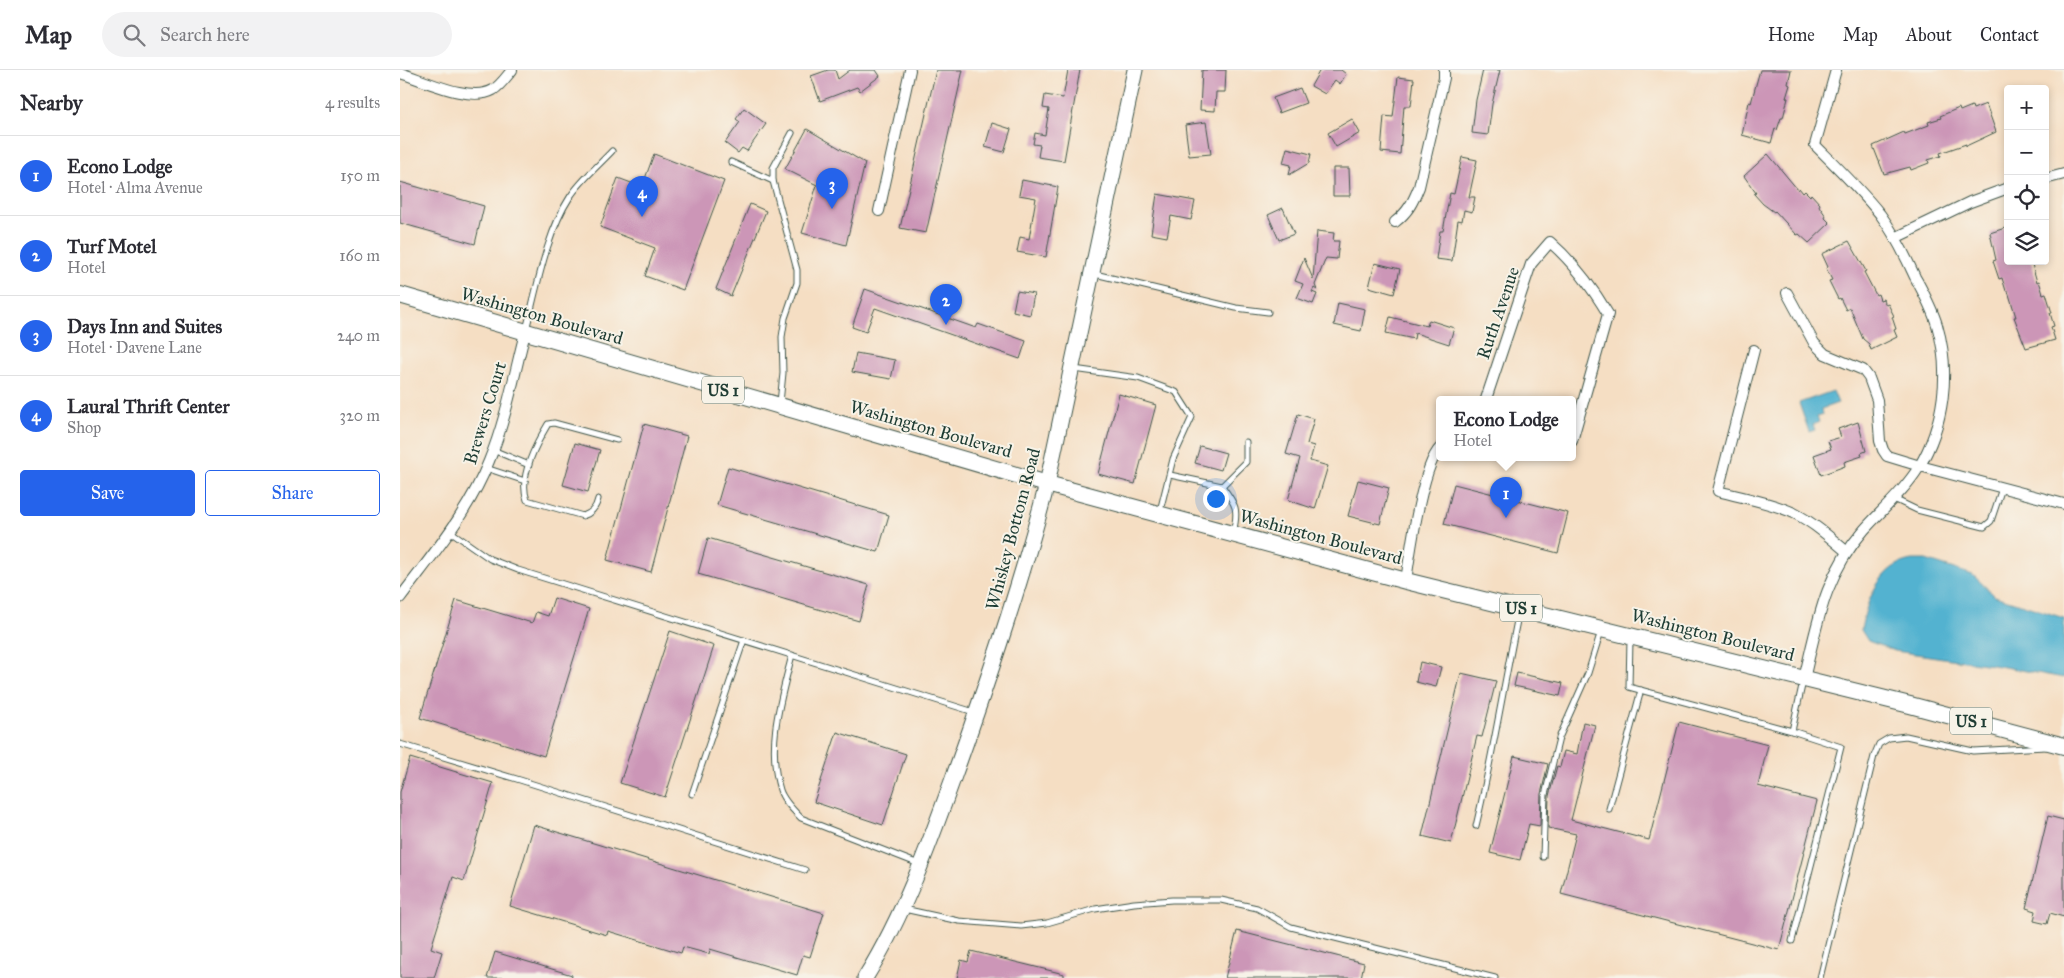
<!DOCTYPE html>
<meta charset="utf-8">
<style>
body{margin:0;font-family:"IM FELL Great Primer",serif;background:#f2f2f3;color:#2b2b33}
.controls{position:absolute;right:15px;top:15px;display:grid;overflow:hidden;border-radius:5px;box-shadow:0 2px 8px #0003}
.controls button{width:45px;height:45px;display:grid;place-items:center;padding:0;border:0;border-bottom:1px solid #e1e1e2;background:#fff;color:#2b2b33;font:25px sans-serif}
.you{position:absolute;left:815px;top:428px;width:18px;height:18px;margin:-12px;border:4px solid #fff;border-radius:50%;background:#1a73e8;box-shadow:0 0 0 8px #1a73e833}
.badge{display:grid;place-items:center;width:32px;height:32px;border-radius:50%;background:#2563eb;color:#fff;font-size:16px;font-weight:700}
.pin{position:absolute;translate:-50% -41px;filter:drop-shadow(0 1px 2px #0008)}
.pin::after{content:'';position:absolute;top:26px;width:18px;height:15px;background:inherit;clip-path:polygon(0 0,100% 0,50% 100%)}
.popup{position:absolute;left:1036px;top:326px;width:140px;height:65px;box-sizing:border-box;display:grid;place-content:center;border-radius:5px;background:#fff;filter:drop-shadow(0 1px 4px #0005);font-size:16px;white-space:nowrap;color:#7c7c81}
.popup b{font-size:19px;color:#2b2b33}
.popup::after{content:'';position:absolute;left:50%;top:100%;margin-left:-10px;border:10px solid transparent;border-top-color:#fff}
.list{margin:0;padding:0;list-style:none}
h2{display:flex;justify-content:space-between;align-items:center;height:65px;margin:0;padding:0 20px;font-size:21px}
h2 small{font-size:16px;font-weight:400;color:#7c7c81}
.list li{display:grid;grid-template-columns:32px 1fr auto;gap:15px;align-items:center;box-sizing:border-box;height:80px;padding:0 20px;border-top:1px solid #e1e1e2}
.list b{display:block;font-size:19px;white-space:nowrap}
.list p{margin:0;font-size:16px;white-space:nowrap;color:#7c7c81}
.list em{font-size:16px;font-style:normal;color:#7c7c81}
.actions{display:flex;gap:10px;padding:15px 20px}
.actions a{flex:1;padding:11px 0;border:1px solid #2563eb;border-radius:5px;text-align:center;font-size:18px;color:#2563eb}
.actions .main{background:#2563eb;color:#fff}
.icon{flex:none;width:28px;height:28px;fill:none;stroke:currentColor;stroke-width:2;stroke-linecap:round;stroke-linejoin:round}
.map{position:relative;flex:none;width:1664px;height:908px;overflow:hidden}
header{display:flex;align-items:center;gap:30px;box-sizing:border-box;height:70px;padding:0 25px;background:#fff;border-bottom:1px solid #e1e1e2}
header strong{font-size:24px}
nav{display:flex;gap:28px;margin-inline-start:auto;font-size:18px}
.search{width:350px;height:45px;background:#f2f2f3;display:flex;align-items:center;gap:12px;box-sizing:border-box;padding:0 18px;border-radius:28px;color:#7c7c81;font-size:19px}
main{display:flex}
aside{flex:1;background:#fff}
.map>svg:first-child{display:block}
.water{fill:#52b2d0;stroke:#387882}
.building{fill:#cc96b7}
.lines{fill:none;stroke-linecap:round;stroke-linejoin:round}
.lane-casing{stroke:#3f5549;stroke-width:7}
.street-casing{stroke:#3f5549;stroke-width:12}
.secondary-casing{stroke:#3f5549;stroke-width:17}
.primary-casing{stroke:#3f5549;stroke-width:18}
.lane{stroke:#fff;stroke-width:5}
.street{stroke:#fff;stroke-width:10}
.secondary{stroke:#fff;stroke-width:15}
.primary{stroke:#fff;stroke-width:16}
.labels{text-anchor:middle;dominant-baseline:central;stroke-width:4;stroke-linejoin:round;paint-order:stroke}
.shield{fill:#f7f3e8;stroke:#60746a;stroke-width:1}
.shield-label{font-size:16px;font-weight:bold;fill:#1f3d34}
.street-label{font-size:18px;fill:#1f3d34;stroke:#f7f3e8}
</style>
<header>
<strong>Map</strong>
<div class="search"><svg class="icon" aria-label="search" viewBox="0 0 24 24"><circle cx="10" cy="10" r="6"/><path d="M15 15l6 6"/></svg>Search here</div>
<nav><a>Home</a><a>Map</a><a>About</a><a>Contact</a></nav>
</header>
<main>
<aside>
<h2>Nearby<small>4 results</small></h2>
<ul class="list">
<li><span class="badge">1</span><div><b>Econo Lodge</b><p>Hotel · Alma Avenue</p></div><em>150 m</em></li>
<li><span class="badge">2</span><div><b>Turf Motel</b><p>Hotel</p></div><em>160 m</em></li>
<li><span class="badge">3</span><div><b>Days Inn and Suites</b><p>Hotel · Davene Lane</p></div><em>240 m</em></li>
<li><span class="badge">4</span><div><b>Laural Thrift Center</b><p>Shop</p></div><em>320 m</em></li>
</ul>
<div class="actions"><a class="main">Save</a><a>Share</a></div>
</aside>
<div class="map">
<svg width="1664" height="908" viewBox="0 0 1664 908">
<rect width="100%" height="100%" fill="#f7f3e8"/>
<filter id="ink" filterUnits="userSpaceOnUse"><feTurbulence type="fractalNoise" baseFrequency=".02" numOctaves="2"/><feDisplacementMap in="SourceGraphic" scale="10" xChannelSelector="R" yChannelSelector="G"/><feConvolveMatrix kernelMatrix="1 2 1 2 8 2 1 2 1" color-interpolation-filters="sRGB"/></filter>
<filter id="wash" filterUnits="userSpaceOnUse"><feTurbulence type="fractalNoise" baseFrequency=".0096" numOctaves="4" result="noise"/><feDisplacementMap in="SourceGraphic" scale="20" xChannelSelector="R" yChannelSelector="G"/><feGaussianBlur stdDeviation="1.12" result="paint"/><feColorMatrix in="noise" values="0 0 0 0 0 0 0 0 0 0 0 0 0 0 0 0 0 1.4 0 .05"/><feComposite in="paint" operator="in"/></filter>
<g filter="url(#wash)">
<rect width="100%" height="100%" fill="#f5dec3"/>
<g class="water">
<polygon points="1433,321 1438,333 1421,339 1422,345 1417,347 1419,352 1413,355 1415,360 1409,362 1399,333"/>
<path d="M 1513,490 L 1526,490 L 1573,505 L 1595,526 L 1664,548 L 1664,608 L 1599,596 L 1495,581 L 1468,571 L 1461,560 C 1466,532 1480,493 1513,490 Z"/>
</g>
<g id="blocks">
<g class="building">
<polygon points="428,0 435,0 438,9 450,0 476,0 480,6 460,21 457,17 420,31 411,6"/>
<polygon points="536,0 563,0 526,163 500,158"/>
<polygon points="668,0 680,0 664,91 638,87 640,75 633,74 635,63 645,65 649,39 643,38 645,25 663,28"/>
<polygon points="802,0 826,0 825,22 816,22 815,41 800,40"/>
<polygon points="920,0 941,0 946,4 940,14 935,10 925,24 911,16"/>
<polygon points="1083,0 1100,0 1092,34 1088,65 1072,63 1076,30"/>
<polygon points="1360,0 1391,0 1388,14 1390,15 1386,28 1388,28 1383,48 1381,48 1377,60 1375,59 1371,73 1342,65 1349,32 1351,33"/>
<polygon points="998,7 1014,9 1011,36 1004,36 1000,84 981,82 984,46 993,47"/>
<polygon points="900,18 906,33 879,43 873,28"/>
<polygon points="1586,34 1596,62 1566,76 1566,74 1540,83 1541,86 1528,90 1529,93 1511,100 1510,97 1484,104 1473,76 1504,62 1505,64 1529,55 1528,52 1541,48 1540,46 1559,38 1560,41 1572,36 1573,39"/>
<polygon points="344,38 366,54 347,81 342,78 338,83 325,73 340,52 336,49"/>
<polygon points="952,49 960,63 936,77 928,63"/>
<polygon points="806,52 811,84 789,86 785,55"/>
<polygon points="592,53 611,59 604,82 585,77"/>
<polygon points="407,59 465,93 446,175 402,163 417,115 385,99"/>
<polygon points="887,78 911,84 909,93 889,105 891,95 883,93"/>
<polygon points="254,84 324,111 283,220 245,206 255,178 200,157 218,108 242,117"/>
<polygon points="1368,84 1398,120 1399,118 1403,123 1405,121 1410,126 1411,124 1420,134 1419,136 1426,146 1425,148 1430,153 1409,173 1399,164 1397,165 1375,141 1374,142 1363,134 1354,124 1356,123 1344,106"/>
<polygon points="1062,87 1077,90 1069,127 1075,127 1072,142 1064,140 1062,151 1058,150 1052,191 1036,189 1040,161 1043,161 1050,123 1054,124"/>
<polygon points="933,98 949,98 950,126 933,126"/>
<polygon points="622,110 658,117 646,187 617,182 620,167 629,169 636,128 619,125"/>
<polygon points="0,112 84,136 75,174 0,153"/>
<polygon points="757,124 795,131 791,150 771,146 767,167 751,164"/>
<polygon points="350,134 366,141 331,226 316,219"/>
<polygon points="883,138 894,164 879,170 868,145"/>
<polygon points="1608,157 1608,191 1631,191 1637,212 1639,211 1643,224 1646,223 1652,243 1650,243 1654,256 1651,257 1655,270 1626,278 1614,247 1616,247 1608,221 1606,221 1602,208 1599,209 1593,191 1596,190 1590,163"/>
<polygon points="917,161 934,163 933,171 939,171 937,189 926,188 915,215 917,220 914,218 912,222 917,224 913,234 897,228 903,214 895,211 904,188 913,209"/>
<polygon points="1449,171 1466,201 1464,202 1476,225 1478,224 1480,230 1483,229 1486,235 1488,234 1494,246 1492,247 1496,259 1494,260 1497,267 1471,280 1469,274 1463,269 1450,238 1446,240 1440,228 1438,229 1429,211 1432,210 1426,198 1428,197 1422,184"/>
<polygon points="975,193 1000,199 994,224 969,217"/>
<polygon points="465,219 576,258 578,254 626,271 620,289 475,238 466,262 452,257"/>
<polygon points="617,221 634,224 630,245 613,241"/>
<polygon points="938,233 965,239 961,261 934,255"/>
<polygon points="990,247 1027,256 1029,250 1054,258 1049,274 1015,263 1014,269 986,263"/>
<polygon points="456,283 495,290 491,309 452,302"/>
<polygon points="719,324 756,335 735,414 698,404"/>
<polygon points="898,344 914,349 907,374 914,376 910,391 928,396 915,439 888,430 900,388 886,384"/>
<polygon points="1458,352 1466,381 1461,383 1462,386 1444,392 1445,396 1421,405 1414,385 1431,379 1428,371 1441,367 1438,359"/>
<polygon points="244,354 287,366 251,502 207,490"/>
<polygon points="175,373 200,380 188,422 163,415"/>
<polygon points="800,376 826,383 821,400 795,393"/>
<polygon points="328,397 489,445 478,482 317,435"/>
<polygon points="958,410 989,418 980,454 948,446"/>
<polygon points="1054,414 1168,443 1158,483 1044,454"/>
<polygon points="308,468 469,515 459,551 298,504"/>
<polygon points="154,528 189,539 144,686 20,648 56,530 132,553 136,542 148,546"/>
<polygon points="270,561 314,576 265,727 220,713"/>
<polygon points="1020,592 1041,597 1036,617 1016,612"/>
<polygon points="1061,603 1096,611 1082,667 1077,666 1051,773 1022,766"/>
<polygon points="1117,603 1163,613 1160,626 1114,616"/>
<polygon points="1183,652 1195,655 1171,750 1249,770 1279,652 1368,675 1358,716 1417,731 1379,880 1161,824 1176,764 1148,758 1149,726 1157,696 1160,697 1164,681 1177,684"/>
<polygon points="437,662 506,684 483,755 414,732"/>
<polygon points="1114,686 1148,694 1141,724 1140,756 1129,754 1120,790 1090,783"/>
<polygon points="10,688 93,713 64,811 53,807 31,878 42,882 34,908 0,908 0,722"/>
<polygon points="1648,746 1664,750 1664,847 1650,843 1647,854 1634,851 1636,841 1626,838"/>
<polygon points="134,755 424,843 410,887 403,885 397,905 310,879 309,884 283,877 281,883 208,861 207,865 110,836"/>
<polygon points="837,861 964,893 961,908 825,908"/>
<polygon points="571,881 664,904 664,908 557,908 561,890 568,892"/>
<polygon points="95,882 172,905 171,908 87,908"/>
</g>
</g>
</g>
<g filter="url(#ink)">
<use href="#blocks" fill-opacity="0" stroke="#3f5549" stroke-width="1"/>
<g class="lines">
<defs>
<g id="lane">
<polyline points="331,92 373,111"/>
<polyline points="695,204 836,238 868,242"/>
<path d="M 126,260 C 137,218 146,164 170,127 C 181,110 198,96 212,81"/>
<polyline points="674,299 738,308 776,322 792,347 773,389 760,441"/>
<polyline points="380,333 383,303 382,267 385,248 397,213 397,200 373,111 373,98 392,63"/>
<polyline points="93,380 129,395"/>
<polyline points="86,398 125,411"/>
<path d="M 770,405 L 822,416 C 836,435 839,439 833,463"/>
<polyline points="822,416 846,392 846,372"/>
<path d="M 198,429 C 196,438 192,443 183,446 L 127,430 C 118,407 136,374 148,354 L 154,353 L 217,370"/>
<polyline points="1494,429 1517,440 1584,457 1591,451 1602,418"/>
<polyline points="50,461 90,489 118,500 574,642"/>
<polyline points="1230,569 1229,617 1392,661 1403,611"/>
<path d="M 392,585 C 381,629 366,674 380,720 C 383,730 393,740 401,748 L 519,794"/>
<polyline points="1392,661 1441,677 1392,871"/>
<polyline points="0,674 120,710 405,800"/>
<polyline points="292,724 344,570"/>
<polyline points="1209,739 1241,620"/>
<path d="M 1076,756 C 1093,685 1104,613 1119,541"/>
<polyline points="1143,787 1145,725 1159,668 1188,603 1201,561"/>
<polyline points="504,839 559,851 621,856 647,853 695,839 734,833 772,830 821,830 857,838 891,857 1095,908"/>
<polyline points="1420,908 1474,686 1479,674 1489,668 1506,666 1573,681 1646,677"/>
</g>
<g id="street">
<path d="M 0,3 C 24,10 70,33 93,20 C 101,15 106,7 112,0"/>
<polyline points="1645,109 1664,104"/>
<polyline points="479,141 510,0"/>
<path d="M 995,152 C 1008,142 1013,132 1019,117 L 1044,8 L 1044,0"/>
<polyline points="1495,168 1570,132 1608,118"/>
<polyline points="1387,223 1414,273 1425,284 1463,300 1469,308 1477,330 1480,371 1483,380 1487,386 1520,396 1664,434"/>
<path d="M 1354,280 L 1318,421 C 1343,428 1370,432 1394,443 C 1414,453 1431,468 1447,482"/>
<path d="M 1086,329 L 1131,194 L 1150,172 C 1173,192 1192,217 1208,244 L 1172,371"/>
<path d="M 1006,511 C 1010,483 1022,396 1040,378"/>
<path d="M 0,528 C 32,485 69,442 89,391 C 106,350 114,305 125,263"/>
<path d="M 1404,609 C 1418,551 1424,506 1464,460 C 1483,439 1504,421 1519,397 C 1544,355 1551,302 1537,255 C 1532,238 1523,222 1515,207 C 1505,185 1494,163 1480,144 C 1460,119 1437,97 1415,75 L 1436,0"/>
</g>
<path id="secondary" d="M 465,908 C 507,840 533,764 560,689 C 592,599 623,507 647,414 L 735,0"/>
<polyline id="primary" points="0,225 647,414 1006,511 1510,635 1664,676"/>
</defs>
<use href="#lane" class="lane-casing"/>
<use href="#street" class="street-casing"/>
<use href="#secondary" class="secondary-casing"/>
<use href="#primary" class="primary-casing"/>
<use href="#lane" class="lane"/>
<use href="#street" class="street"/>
<use href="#secondary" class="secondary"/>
<use href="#primary" class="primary"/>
</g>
</g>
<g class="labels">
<g class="shield">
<rect x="302" y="306.5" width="42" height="27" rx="4"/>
<rect x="1100" y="524.5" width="42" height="27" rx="4"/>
<rect x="1550" y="637.5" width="42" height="27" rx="4"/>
</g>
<g class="shield-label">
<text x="323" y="320">US 1</text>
<text x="1121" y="538">US 1</text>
<text x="1571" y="651">US 1</text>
</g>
<g class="street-label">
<text transform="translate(1098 243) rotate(-71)">Ruth Avenue</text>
<text transform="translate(142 246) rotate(16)">Washington Boulevard</text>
<text transform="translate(85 343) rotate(-73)">Brewers Court</text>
<text transform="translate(531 359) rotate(16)">Washington Boulevard</text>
<text transform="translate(613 459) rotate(-75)">Whiskey Bottom Road</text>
<text transform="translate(921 467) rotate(15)">Washington Boulevard</text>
<text transform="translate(1313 565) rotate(14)">Washington Boulevard</text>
</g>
</g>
</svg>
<div class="controls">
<button>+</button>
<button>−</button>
<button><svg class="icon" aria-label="locate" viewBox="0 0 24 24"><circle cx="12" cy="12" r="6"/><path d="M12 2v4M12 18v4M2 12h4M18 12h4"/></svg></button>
<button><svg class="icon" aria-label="layers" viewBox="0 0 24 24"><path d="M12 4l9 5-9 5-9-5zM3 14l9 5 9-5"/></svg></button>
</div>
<div class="you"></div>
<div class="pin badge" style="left:1106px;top:448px">1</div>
<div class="popup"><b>Econo Lodge</b>Hotel</div>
<div class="pin badge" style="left:546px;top:255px">2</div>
<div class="pin badge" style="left:432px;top:139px">3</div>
<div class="pin badge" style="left:242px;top:147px">4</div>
</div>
</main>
